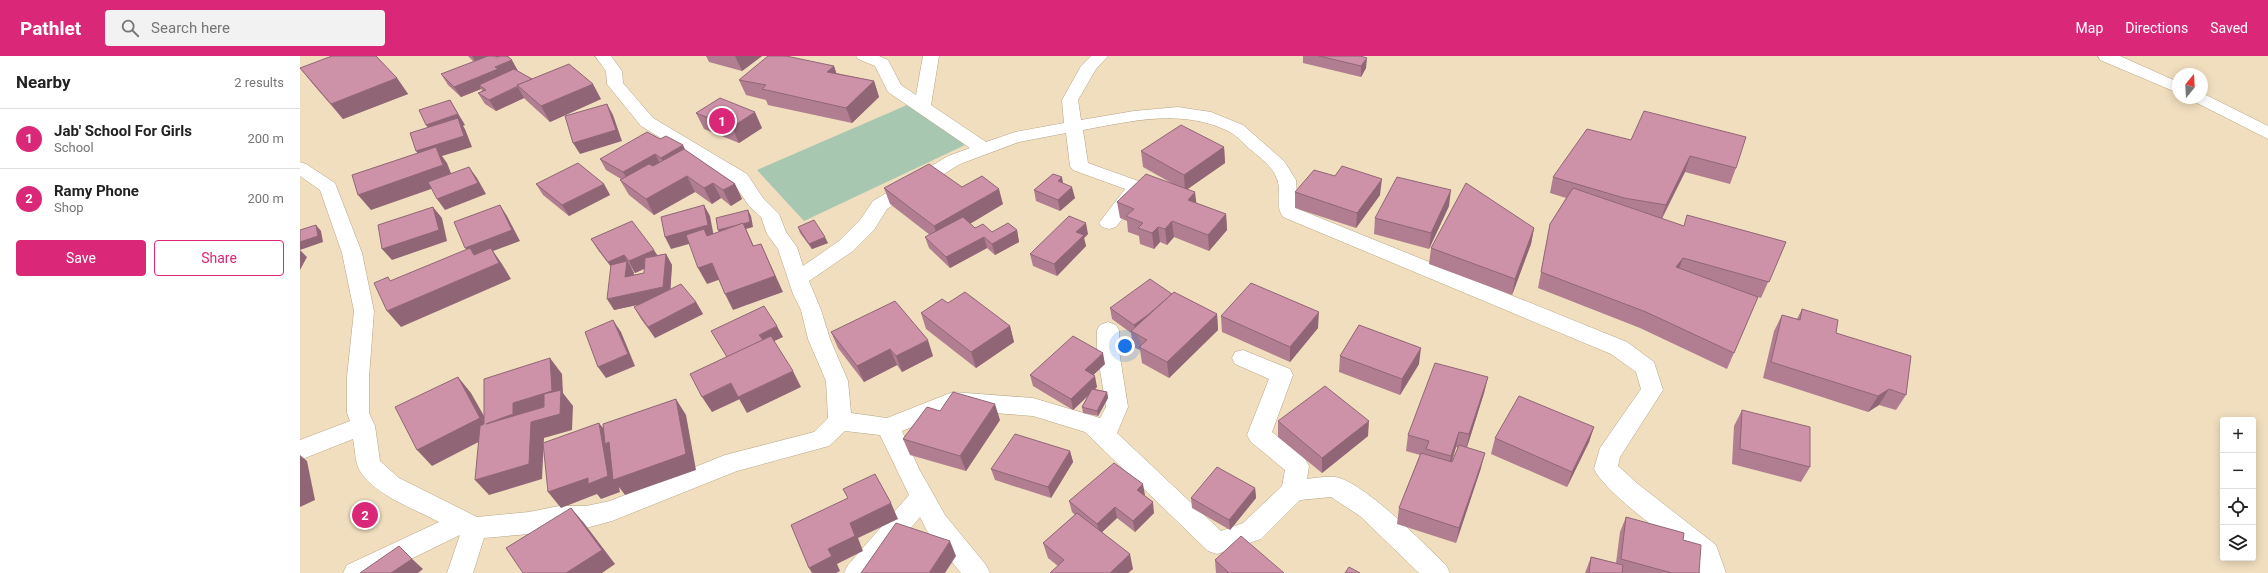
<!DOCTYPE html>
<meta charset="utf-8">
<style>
body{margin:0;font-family:Roboto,sans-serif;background:#f2f2f2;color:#222}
.controls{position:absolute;right:12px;bottom:12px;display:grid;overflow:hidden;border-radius:4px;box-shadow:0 2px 10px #0003}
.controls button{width:36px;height:36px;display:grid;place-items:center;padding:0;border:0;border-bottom:1px solid #e0e0e0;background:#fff;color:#222;font:20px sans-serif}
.compass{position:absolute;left:1872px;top:12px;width:36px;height:36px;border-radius:50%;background:#fff;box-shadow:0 2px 10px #0003;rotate:18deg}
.you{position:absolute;left:825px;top:290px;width:14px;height:14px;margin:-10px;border:3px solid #fff;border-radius:50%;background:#1a73e8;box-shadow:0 0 0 6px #1a73e833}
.badge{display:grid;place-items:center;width:26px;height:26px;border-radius:50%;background:#db2777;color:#fff;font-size:13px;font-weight:700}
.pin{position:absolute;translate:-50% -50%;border:2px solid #fff;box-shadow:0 1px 4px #0006}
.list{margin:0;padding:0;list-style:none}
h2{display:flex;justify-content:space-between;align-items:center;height:52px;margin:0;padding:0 16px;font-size:17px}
h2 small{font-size:13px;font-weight:400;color:#767676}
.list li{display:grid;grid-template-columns:26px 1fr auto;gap:12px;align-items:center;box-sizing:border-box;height:60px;padding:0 16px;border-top:1px solid #e0e0e0}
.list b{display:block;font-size:15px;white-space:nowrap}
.list p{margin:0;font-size:13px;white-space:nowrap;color:#767676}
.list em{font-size:13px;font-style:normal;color:#767676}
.actions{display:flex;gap:8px;padding:12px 16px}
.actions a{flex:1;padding:9px 0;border:1px solid #db2777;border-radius:4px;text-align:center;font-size:14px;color:#db2777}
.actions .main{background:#db2777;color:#fff}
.icon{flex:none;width:22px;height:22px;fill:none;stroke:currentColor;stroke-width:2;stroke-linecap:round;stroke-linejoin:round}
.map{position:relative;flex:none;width:1968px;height:517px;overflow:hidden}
header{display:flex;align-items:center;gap:24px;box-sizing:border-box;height:56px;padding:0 20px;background:#db2777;color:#fff}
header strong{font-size:19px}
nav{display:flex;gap:22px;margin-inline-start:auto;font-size:14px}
.search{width:280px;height:36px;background:#f2f2f2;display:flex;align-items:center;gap:10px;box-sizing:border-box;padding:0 14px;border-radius:4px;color:#767676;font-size:15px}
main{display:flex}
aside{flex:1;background:#fff}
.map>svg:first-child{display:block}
.green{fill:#a8c7b0}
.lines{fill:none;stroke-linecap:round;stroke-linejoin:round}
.minor-casing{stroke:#b6a587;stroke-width:1}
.highway-casing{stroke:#b6a587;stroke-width:1}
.minor{fill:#fff;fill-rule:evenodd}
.highway{fill:#fff;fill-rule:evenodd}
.wall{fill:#b07e90;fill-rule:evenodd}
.shaded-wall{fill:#906676}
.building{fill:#cd92a8;stroke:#906676}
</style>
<header>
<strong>Pathlet</strong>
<div class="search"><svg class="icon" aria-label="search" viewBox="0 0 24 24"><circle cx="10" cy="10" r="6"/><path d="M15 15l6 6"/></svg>Search here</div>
<nav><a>Map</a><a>Directions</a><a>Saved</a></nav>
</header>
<main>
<aside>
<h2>Nearby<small>2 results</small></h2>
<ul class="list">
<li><span class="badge">1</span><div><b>Jab' School For Girls</b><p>School</p></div><em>200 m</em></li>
<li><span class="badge">2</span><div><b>Ramy Phone</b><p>Shop</p></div><em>200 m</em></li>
</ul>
<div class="actions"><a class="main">Save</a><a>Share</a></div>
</aside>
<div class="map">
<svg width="1968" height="517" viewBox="0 0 1968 517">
<rect width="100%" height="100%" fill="#f0debe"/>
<polygon class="green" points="614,46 665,89 504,165 457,114"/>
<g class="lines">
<defs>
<path id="minor" d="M 295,0 L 311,0 L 322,15 L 323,27 L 353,62 L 447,118 L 463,142 L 479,158 L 486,176 L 497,191 L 503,210 L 539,185 L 560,164 L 573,145 L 648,100 L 670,92 L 588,36 L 575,10 L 558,3 L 556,0 L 579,0 L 588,4 L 601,29 L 616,39 L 623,0 L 639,0 L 631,49 L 686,86 L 715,76 L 764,67 L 762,44 L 781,10 L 791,0 L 808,0 L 796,13 L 778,44 L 781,64 L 834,55 L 878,51 L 911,56 L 943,69 L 984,105 L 996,124 L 998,153 L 1327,286 L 1354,306 L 1363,334 L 1320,401 L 1318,410 L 1338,428 L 1416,489 L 1426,517 L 1400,517 L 1396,503 C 1371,483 1307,439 1294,413 L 1300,392 L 1341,333 L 1336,316 L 1311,298 L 983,161 C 974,147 982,135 977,123 C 972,110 961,102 951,94 C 944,88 937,80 930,76 C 883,52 832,65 783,74 L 788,107 L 844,127 L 846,131 L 816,171 L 809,173 L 802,171 L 799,167 L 825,133 L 773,114 L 770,110 L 766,77 L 719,86 L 660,108 L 587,153 L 574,174 L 553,195 L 509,225 L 521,254 L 530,283 L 548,325 L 551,357 L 587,362 L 653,336 L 733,342 L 800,362 L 806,351 L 797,295 L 797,274 L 800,269 L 808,266 L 816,269 L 819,274 L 819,295 L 828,351 L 817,377 L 921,475 L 943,467 L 982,430 L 985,414 L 951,386 L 947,379 L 969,323 L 935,308 L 932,302 L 935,296 L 943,294 L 990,313 L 993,319 L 972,376 L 1005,403 L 1009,410 L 1007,423 C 1016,422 1027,420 1035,421 C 1063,425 1124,488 1146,509 L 1150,517 L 1119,517 L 1060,460 L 1031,441 L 1000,444 L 961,483 L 917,498 L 908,495 L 785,376 L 733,360 L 654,354 L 602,375 L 619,413 L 645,459 L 686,509 L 690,517 L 661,517 L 627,475 L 620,461 L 573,517 L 544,517 L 548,509 L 609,439 L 580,379 L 545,375 L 529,390 L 437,415 L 312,465 L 286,472 L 259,472 L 229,478 L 184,482 L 173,517 L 147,517 L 160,479 L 82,517 L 43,517 L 47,509 L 139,466 C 115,453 69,437 58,411 C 55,403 55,392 53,383 L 0,404 L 0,384 L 50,365 L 47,357 L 47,321 L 54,255 L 42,197 L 20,134 L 0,120 L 0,106 L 6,108 L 35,127 L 62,197 L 74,255 L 69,321 L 69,357 L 75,370 L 80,405 L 99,422 L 177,461 L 229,456 L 259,450 L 286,450 L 310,445 L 425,399 L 514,376 L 528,362 L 526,325 L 508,283 L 501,254 L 493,238 L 478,193 L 467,178 L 461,161 L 449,150 L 433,126 L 341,70 L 307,28 L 306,15 Z"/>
<g id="highway">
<polygon points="1798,0 1820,0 1878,26 1878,37 1800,4"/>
<polygon points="1902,37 1968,70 1968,83 1895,46 1892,42 1902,42"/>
</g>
</defs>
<use href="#minor" class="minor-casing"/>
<use href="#highway" class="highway-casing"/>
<use href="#minor" class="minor"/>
<use href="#highway" class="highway"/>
</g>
<g class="wall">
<polygon points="168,0 208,0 218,15 232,23 301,43 250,66 227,45 224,42 196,55 185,48 178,37 182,35 181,33 161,41 148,29 141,18 174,6"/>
<polygon points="406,0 462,0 442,15 409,6"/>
<polygon points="1003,0 1060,0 1066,12 1061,21 1003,7"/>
<polygon points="534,10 536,17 574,25 579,41 552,67 468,49 466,44 446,39 439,24"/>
<polygon points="0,12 97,22 108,38 43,63 12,27"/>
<polygon points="396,57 462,72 439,87 404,73"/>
<polygon points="360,83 385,94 435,128 442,143 431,150 421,142 412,148 395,136 354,159 329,139 320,124 321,123 306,114 300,103"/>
<polygon points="1331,84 1436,112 1430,128 1385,116 1362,163 1383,170 1486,186 1461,242 1458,241 1427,313 1340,272 1238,232 1250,168 1266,142 1250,137 1253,121"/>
<polygon points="924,91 925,107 887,133 896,147 926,158 927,174 909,195 874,181 867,189 860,186 854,193 840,188 839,180 828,176 827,165 820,162 817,146 873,128 843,111 841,95"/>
<polygon points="1035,120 1080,139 1056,172 995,152 995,136"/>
<polygon points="236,128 304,128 310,139 269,160 243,139"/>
<polygon points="763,128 775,142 760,155 736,145 734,134"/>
<polygon points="662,131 703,148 670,168 675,172 692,176 717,174 719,186 695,199 687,192 650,212 629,192 625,181 630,179 590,148 584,132"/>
<polygon points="1149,150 1129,193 1074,178 1075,162"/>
<polygon points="498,171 528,187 512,193 500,177"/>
<polygon points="1234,172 1231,188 1212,239 1129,208 1131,192"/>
<polygon points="788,178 784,182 786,190 757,220 733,210 730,198"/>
<path d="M 291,183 L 358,199 L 366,198 L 372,209 L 370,234 L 396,246 L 403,258 L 355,282 L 341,263 L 334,251 L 340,248 L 314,254 L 311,211 L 298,194 ZM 330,210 L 335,217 L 344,213 L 344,217 L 333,219 L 334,217 Z"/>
<polygon points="872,238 917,258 918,274 869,322 842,307 840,294 833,291 831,277 812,263 810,252"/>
<polygon points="648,247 710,270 714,286 676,312 626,273 621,257"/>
<polygon points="1502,253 1536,277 1606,339 1596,354 1579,349 1568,356 1463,322 1474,275 1482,259 1497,263"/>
<polygon points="921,260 1018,272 990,306 922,276"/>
<polygon points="531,276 633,300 602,316 597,309 564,326 538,292"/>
<polygon points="1040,300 1119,308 1100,339 1039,316"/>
<polygon points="805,308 793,319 797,331 795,333 807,336 808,342 798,360 783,357 782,351 788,340 773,354 733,330 730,319"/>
<path d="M 1188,321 L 1184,337 L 1167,391 L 1181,412 L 1156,487 L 1097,468 L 1099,452 L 1120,399 L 1106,395 L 1108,379 ZM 1156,391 L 1158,392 L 1152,406 Z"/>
<polygon points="1442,354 1510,411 1501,426 1432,408 1434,370"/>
<polygon points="640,355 700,364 666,415 610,399 603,383"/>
<polygon points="978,365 1068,380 1022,417 978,381"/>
<polygon points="1294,371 1289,386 1267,431 1191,398 1195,382"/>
<polygon points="770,395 773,406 751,442 695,424 691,413"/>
<polygon points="955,432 956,442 930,474 892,452 891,442"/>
<polygon points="845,439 844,440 854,457 835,476 817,462 802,476 833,513 828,517 750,517 758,510 748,502 743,487 775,459 772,456 769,445"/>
<polygon points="1326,461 1383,484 1399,517 1285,517 1291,501 1316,507 1320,476"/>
<polygon points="915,504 984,517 916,517"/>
</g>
<g class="shaded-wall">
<polygon points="172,0 208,0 179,11"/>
<polygon points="435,0 462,0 442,15"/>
<polygon points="1067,2 1066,12 1061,21 1061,10"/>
<polygon points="212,4 218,15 179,29 181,33 161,41 154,31 195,11"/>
<polygon points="534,10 539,25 527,16"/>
<polygon points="97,22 108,38 43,63 31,48"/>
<polygon points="574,25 579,41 552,67 546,52"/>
<polygon points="293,28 301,43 250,66 241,50"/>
<polygon points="218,31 224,42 196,55 189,44"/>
<polygon points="150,44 165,69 163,70 165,73 172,91 142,100 147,107 154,125 71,154 58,139 124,106 116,95 134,80 126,69"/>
<polygon points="307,48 313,59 322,85 280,98 273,87"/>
<polygon points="455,56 462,72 439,87 432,71"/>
<polygon points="383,89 388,100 367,113 361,102"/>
<polygon points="924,91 925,107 885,135 884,119"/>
<polygon points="355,98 361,109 330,128 323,116"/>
<polygon points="1390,100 1385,116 1360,165 1366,149"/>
<polygon points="169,111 177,122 186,138 145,154 137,143"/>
<polygon points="387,120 395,136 354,159 346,143"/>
<polygon points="762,121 764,133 758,125"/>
<polygon points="1082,123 1080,139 1056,172 1057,157"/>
<polygon points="413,127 421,142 412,148 404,132"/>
<polygon points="304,128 310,139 269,160 262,149"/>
<polygon points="435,128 442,143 431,150 423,134"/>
<polygon points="772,131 775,142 760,155 758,144"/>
<polygon points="699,133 703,148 639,186 634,170"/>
<polygon points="1151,134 1149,150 1129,193 1131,177"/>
<polygon points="895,136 897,152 888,144"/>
<polygon points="200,149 207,160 220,185 193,195 202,208 211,223 101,271 87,255 174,203 165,192"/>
<polygon points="404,149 410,160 414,181 371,193 365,181"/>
<polygon points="133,151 142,162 147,185 92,204 82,193"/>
<polygon points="448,154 451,160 453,171 446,173 461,206 421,180 418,174"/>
<polygon points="926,158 927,174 909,195 908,179"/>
<polygon points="872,165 874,181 867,189 865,173"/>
<polygon points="786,167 788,178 784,182 786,190 757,220 754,208 776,176"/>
<polygon points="16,169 21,175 23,186 0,194 7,201 0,214 0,186"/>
<polygon points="858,171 860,186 854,193 852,177"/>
<polygon points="1234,172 1231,188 1212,239 1215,223"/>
<polygon points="717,174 719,186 695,199 692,188"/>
<polygon points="525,181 528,187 512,193 509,188"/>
<polygon points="684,181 687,192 650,212 646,201"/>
<polygon points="461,188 483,236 433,254 425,238"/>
<polygon points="354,194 361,205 335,217 329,205"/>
<polygon points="366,198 372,209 370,242 314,254 307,243 363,231"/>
<polygon points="324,199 334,217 332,232 315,217 308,206"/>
<polygon points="1383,202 1377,218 1376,211"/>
<polygon points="412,207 421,223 407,228 398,212"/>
<polygon points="875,240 836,277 834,269"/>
<polygon points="396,246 403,258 355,282 348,271"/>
<polygon points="1019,256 1018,272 990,306 990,291"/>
<polygon points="917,258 918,274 869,322 867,306"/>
<polygon points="313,264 321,276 335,310 306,322 298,311"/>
<polygon points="477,270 483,281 466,289 459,279"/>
<polygon points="710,270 714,286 676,312 671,296"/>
<polygon points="628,284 633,300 602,316 596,300"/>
<polygon points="1121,292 1119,308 1100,339 1102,323"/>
<polygon points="590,293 597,309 564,326 557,310"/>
<polygon points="803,297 805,308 787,325 785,314"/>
<polygon points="250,302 262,318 263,337 273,350 272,374 244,382 242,423 189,439 175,424 231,366 260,352 194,378 132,410 117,394 158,321 171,337 188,367 213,347"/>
<polygon points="493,315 501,331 447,357 438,341"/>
<polygon points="795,320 797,331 773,354 771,343"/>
<polygon points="1188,321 1184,337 1166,394 1169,378"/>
<polygon points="431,327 440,343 412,356 402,341"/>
<polygon points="1589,333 1579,349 1568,356 1578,340"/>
<polygon points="807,336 808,342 798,360 797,355"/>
<polygon points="376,343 386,359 396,414 325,439 319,431 320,436 301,443 297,438 261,452 248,436 299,367 311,382"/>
<polygon points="695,348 700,364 666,415 660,400"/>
<polygon points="1069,365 1068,380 1022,417 1022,402"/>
<polygon points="1294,371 1289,386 1267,431 1272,416"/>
<polygon points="1159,376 1156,391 1148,416 1151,400"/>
<polygon points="770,395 773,406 751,442 748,431"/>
<polygon points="1185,397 1181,412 1156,487 1159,472"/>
<polygon points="0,399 7,405 15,444 0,451"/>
<polygon points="843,428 845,439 838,445 837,434"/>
<polygon points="955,432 956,442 930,474 929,464"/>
<polygon points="853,446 854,457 835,476 833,465"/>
<polygon points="591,447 598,463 558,482 563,495 537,508 540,515 536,517 512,517 509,512 528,493 550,467"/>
<polygon points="815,451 817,462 800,478 797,468"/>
<polygon points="271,452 284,467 315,508 302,517 266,517"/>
<polygon points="650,485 656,500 645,517 629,517"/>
<polygon points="99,490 110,501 123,513 118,517 91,517"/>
<polygon points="830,498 833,513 828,517 810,517"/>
</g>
<g class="building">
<polygon points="32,0 76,0 97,22 31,48 0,12"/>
<polygon points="188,0 195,0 197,1 200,0 207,0 212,4 195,11 198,13 154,31 141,18"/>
<polygon points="468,0 486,0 534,10 527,16 574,25 546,52 462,33 466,29 439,24"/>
<polygon points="1019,0 1060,0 1067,2 1061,10"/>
<polygon points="269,8 293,28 241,50 217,29"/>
<polygon points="214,13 232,23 217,29 218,30 189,44 178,37 186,34 179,29"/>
<polygon points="420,42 455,56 432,71 396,57"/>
<polygon points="150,44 158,58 126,69 119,54"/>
<polygon points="307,48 316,74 273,87 265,60"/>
<polygon points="1344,55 1446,81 1436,112 1390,100 1366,149 1324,142 1253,121 1287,73 1331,84"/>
<polygon points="158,62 164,80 116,95 110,77"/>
<polygon points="881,69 924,91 884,119 841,95"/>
<polygon points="347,76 360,83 366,80 383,89 361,102 355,98 323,116 300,103"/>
<polygon points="136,91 143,109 58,139 52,119"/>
<polygon points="384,93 435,128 423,134 413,127 404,132 387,120 346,143 320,124 349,108 353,110"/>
<polygon points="278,107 304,128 262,149 236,128"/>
<polygon points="629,108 662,131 682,120 699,133 634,170 584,132"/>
<polygon points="1042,110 1082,123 1057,157 995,136 1014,114 1035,120"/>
<polygon points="169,111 178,127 137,143 128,126"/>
<polygon points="753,118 762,121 758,125 772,131 758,144 734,134"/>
<polygon points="846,118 895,136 888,144 926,158 908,179 872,165 865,173 858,171 852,177 838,172 843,167 826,160 834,153 817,146"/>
<polygon points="1097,121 1151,134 1131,177 1075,162"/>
<polygon points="1166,127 1234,172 1215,223 1131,192"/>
<polygon points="1273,132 1384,170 1387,159 1486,186 1469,226 1383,202 1376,211 1458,241 1434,297 1346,256 1241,216 1250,168"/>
<polygon points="200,149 212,174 165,192 154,166"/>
<polygon points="404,149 408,169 365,181 361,161"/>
<polygon points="133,151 139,174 82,193 78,169"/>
<polygon points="448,154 450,166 418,174 416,162"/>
<polygon points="769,160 786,167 776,176 784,179 754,208 730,198"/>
<polygon points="663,161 675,172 683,168 692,176 708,167 717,174 692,188 684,181 646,201 625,181"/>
<polygon points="514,164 525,181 509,188 498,171"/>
<polygon points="332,165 354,194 329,205 324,199 308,206 291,183"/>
<polygon points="443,167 453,190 461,188 475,220 425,238 412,207 398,212 386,179 404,173 407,180"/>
<polygon points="16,169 18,180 0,186 0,174"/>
<polygon points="170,192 174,199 191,192 199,207 87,255 74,227 88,221 90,225"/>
<polygon points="366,198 363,231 307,243 311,209 327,205 325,221 344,217 345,202"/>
<polygon points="850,223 872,238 849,258 834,269 810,252"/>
<polygon points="951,227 1019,256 990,291 921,260"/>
<polygon points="381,228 396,246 348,271 334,251"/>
<polygon points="665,236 710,270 671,296 621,257 642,243 648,247"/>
<polygon points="874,236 917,258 867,306 839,291 847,284 831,275"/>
<polygon points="595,245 628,284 596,300 590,293 557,310 531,276"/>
<polygon points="464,250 477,270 459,279 463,284 427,301 411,275"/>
<polygon points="1502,253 1538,264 1536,277 1611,300 1606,339 1589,333 1578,340 1471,306 1482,259 1500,264"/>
<polygon points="313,264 328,298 298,311 285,276"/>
<polygon points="1059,269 1121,292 1102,323 1040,300"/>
<polygon points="471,280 493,315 438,341 431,327 402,341 390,318"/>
<polygon points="773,280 803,297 785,314 795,320 771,343 730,319"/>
<polygon points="250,302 252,335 213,347 213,358 186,368 244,351 244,338 261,334 260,358 231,366 229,408 175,424 180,370 184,368 184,323"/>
<polygon points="1135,307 1188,321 1169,378 1159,376 1151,400 1126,393 1129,385 1108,379"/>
<polygon points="158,321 180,362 117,394 95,351"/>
<polygon points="1025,330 1069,365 1022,402 978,365"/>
<polygon points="792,333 807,336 797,355 782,351"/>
<polygon points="653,336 695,348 660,400 603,383 627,351 640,355"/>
<polygon points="1219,340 1294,371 1272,416 1195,382"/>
<polygon points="376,343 386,398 313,424 309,386 305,388 303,368"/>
<polygon points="1442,354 1510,371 1510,411 1440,393"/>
<polygon points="299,367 308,420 288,428 288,422 248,436 243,387"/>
<polygon points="715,378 770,395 748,431 691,413"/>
<polygon points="1159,389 1185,397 1159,472 1099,452 1121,397 1152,406"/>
<polygon points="814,407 843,428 837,434 853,446 833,465 815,451 797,468 769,445"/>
<polygon points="917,411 955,432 929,464 891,442"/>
<polygon points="575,418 591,447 550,467 555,480 528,493 532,500 509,512 491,469 548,442 543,433"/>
<polygon points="271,452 302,494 266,517 223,517 206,492"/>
<polygon points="777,457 830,498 810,517 750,517 764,504 743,487"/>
<polygon points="1326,461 1384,477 1383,484 1401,489 1399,517 1372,517 1321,503"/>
<polygon points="596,467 650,485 629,517 561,517"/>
<polygon points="941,480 984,517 927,517 928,516 915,504"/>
<polygon points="99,490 112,503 91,517 60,517"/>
<polygon points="1291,501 1323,509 1322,517 1289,517"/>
<polygon points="1049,511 1060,517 1045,517"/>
</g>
</svg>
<div class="controls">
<button>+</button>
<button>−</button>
<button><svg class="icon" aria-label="locate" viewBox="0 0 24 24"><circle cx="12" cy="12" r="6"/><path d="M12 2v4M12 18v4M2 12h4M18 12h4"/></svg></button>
<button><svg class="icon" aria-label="layers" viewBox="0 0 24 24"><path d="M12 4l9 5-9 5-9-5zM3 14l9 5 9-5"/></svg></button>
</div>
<svg class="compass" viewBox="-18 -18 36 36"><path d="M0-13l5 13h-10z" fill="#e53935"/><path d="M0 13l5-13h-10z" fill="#767676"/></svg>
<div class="you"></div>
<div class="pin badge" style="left:422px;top:65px">1</div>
<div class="pin badge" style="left:65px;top:459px">2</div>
</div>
</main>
